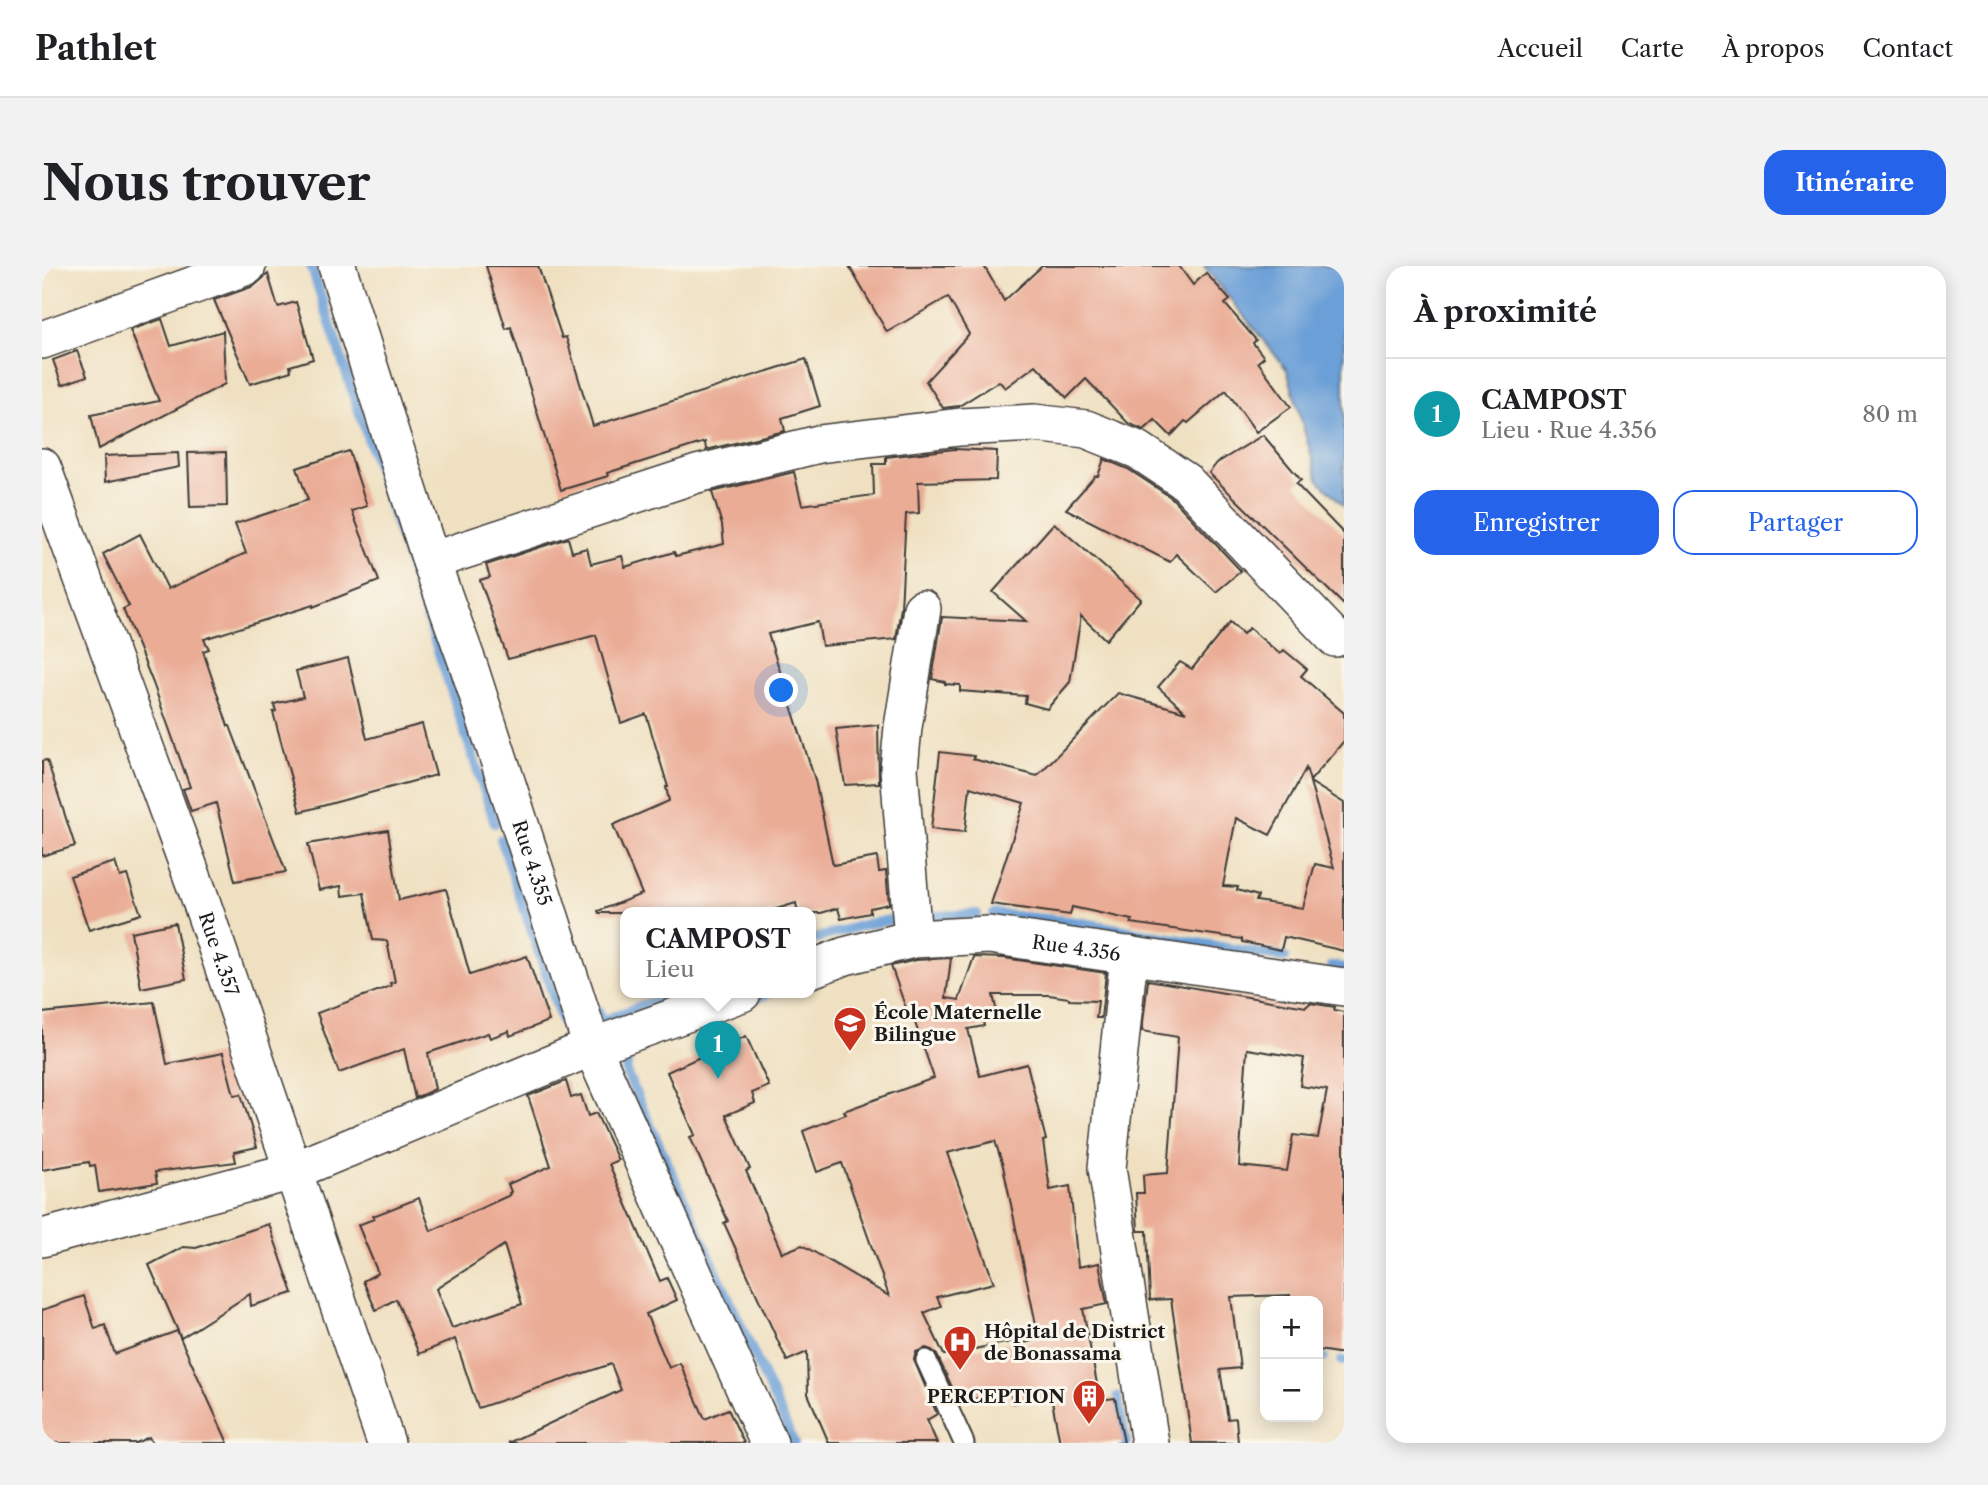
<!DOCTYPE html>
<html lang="fr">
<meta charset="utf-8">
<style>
body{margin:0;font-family:"Libre Caslon Text",serif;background:#f2f2f2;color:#202124}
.controls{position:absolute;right:21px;bottom:21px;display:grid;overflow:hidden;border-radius:14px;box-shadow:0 4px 18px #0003}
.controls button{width:63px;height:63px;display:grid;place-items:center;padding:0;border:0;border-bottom:2px solid #e0e0e0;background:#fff;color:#202124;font:35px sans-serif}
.you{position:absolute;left:740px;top:425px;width:24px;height:24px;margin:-18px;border:5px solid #fff;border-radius:50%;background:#1a73e8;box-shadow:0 0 0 10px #1a73e833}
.badge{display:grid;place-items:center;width:46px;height:46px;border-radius:50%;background:#2563eb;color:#fff;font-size:23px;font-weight:700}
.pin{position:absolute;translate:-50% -58px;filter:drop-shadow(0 2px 4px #0008)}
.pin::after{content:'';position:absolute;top:37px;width:24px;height:21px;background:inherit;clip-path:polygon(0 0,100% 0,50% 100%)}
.popup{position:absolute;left:578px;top:641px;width:196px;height:91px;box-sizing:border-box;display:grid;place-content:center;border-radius:14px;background:#fff;filter:drop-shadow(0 2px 5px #0005);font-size:23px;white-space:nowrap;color:#757577}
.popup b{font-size:26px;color:#202124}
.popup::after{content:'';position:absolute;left:50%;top:100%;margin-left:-14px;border:14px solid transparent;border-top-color:#fff}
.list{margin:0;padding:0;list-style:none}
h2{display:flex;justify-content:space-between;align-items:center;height:91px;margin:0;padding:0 28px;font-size:30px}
h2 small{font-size:23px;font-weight:400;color:#757577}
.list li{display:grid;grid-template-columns:46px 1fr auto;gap:21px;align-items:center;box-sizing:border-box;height:112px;padding:0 28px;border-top:2px solid #e0e0e0}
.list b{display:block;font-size:26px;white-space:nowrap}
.list p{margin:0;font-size:23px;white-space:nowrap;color:#757577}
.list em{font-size:23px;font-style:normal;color:#757577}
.actions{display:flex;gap:14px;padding:21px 28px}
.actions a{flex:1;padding:16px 0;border:2px solid #2563eb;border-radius:21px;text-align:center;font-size:24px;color:#2563eb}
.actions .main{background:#2563eb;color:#fff}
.map{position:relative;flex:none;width:1302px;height:1177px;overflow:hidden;border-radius:21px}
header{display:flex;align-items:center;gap:42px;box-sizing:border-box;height:98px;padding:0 35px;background:#fff;border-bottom:2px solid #e0e0e0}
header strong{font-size:33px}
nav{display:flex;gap:38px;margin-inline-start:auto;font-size:24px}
.intro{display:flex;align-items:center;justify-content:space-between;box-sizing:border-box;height:168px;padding:0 42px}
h1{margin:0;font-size:49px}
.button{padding:18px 32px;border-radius:21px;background:#2563eb;color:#fff;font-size:24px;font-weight:700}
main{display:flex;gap:42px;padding:0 42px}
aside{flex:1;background:#fff;border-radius:21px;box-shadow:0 4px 18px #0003}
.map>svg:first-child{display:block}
.water{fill:#6a9fd7;stroke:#435e7a;stroke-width:2}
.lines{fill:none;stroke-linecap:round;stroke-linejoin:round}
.stream{stroke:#6a9fd7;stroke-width:10}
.building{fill:#eaac95;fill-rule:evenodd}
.service-casing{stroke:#3c3935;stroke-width:23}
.minor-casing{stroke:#3c3935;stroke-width:40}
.service{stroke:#fff;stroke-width:19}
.minor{stroke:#fff;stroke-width:37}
.labels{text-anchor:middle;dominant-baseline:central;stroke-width:6;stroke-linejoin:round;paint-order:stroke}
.street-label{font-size:19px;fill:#1c1c1c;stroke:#fbf7ec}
.poi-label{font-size:19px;font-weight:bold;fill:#1c1c1c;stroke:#fbf7ec;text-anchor:start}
</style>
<header>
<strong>Pathlet</strong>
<nav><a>Accueil</a><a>Carte</a><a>À propos</a><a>Contact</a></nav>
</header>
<div class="intro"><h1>Nous trouver</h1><a class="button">Itinéraire</a></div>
<main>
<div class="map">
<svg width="1302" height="1177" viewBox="0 0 1302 1177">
<rect width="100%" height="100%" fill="#fbf7ec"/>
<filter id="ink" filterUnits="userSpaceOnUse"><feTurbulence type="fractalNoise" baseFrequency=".0143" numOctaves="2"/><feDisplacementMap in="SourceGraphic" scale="14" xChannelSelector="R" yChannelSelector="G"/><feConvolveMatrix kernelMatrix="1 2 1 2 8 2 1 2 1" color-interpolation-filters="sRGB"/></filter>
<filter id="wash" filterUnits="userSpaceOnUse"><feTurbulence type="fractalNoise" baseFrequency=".00686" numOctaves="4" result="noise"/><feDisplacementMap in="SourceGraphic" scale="28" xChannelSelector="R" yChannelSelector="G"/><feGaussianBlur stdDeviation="1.57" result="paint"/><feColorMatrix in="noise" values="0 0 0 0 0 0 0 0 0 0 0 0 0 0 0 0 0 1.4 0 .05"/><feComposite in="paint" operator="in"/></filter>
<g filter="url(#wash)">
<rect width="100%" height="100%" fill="#efe0c1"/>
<polygon class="water" points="1162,0 1302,0 1302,240 1276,213 1245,104"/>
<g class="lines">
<g class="stream">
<polyline points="269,0 453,557"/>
<polyline points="459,573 520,756"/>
<polyline points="952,648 1035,656 1243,692"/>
<polyline points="875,651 935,648"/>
<polyline points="769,674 824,658 855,653"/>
<polyline points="1290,700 1302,702"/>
<polyline points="708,735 727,727"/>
<polyline points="556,745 559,753 563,754 625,730"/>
<path d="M 601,781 C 588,786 583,794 585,808 L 752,1177"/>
<polyline points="1276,1092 1282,1092"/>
<polyline points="1300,1095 1302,1095"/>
<polyline points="1075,1131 1084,1177"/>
</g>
</g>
<g id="blocks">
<g class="building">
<polygon points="444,0 496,0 520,72 524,71 551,160 764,93 778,140 740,152 743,165 664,184 663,176 565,207 566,210 519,224 469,61 464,63"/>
<polygon points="807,0 942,0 962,35 1000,0 1137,0 1151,19 1164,7 1188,34 1183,38 1214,74 1211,77 1222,91 1216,96 1249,141 1214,166 1184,124 1146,157 1143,155 1129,170 1113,154 1102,164 1086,157 1044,113 1025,132 994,99 963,122 957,115 917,140 901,142 884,115 927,68 906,31 845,66"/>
<polygon points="226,8 236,41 254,36 271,93 248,100 249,105 208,118 172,34 212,20"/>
<polygon points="120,53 129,80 181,65 183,118 57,183 49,149 117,135 88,64"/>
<polygon points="35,85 45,110 20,119 11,94"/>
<polygon points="1221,169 1259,214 1254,218 1302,268 1302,339 1167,207 1175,197"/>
<polygon points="913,183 955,185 954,214 876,216 877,247 864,248 859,342 854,373 780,380 776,356 726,368 773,514 791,599 835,591 837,606 844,605 847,638 828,642 828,647 799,653 796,642 779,647 756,647 754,637 721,647 557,647 556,645 600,628 571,559 627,535 624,521 626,521 604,448 579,457 554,369 466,393 438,314 448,311 444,299 526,272 530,286 545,282 549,298 580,290 583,301 632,286 634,290 682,278 680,259 670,226 752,206 760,239 832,229 831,198 844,198 844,191"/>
<polygon points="307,185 325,240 310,245 337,315 271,341 271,339 162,373 167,383 161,385 186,460 188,460 244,606 193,615 174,537 149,545 141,523 148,521 111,417 81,343 87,340 61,288 98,268 126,323 204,287 193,258 266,234 255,202"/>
<polygon points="184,186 185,240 148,241 146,187"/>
<polygon points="136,187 137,201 63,216 62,190"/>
<polygon points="1062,193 1086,203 1130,232 1199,305 1174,326 1134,288 1128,296 1024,243 1053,210 1056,210"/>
<polygon points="1012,257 1099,333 1064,374 1039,350 1028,416 1005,443 983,437 984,430 918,425 918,419 903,418 903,416 890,413 900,351 984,355 951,326"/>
<polygon points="1188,356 1201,368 1207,362 1238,388 1242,384 1265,403 1259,410 1302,447 1302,475 1268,515 1264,502 1228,569 1194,552 1181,620 1196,621 1195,624 1216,630 1214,635 1261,642 1273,598 1292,602 1268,516 1302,537 1302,685 1242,671 1239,684 1200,676 1200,673 1089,657 1090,654 1030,641 1028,649 949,638 982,537 928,521 923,566 889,563 898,486 932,490 931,493 995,510 1076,427 1144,446 1116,421 1138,396 1150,403"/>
<polygon points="306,392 325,473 380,458 394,509 258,546 231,446 234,445 232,438 261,431 254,405"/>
<polygon points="836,459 837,517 803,519 794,463"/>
<polygon points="5,494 33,580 0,590 0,495"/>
<polygon points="346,564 357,634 404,623 428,709 485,690 507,755 468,770 467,765 448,772 446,767 386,787 393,823 373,832 362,783 297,807 275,747 349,720 348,717 353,716 345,675 331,674 322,627 300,630 299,620 277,624 266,578"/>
<polygon points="73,596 78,611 85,609 99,648 47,664 28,610"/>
<polygon points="133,657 144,713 99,722 89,666"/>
<path d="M 932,691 L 962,692 L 1064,707 L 1059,752 L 1054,752 L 1056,735 L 1027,734 L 1027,732 L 1007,729 L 951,729 L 956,751 L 941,755 L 942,760 L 926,763 L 938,810 L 985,798 L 1004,874 L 1001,875 L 1008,924 L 1028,920 L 1036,1001 L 1057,997 L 1065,1038 L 1041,1043 L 1058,1134 L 1073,1132 L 1082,1177 L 1018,1177 L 1009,1130 L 971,1137 L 968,1126 L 917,1136 L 895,1089 L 890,1084 L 884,1082 L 874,1086 L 872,1094 L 895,1148 L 885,1154 L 895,1177 L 787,1177 L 766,1128 L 765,1086 L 745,1095 L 682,957 L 686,955 L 648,871 L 653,869 L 625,806 L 704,770 L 727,820 L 710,827 L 713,837 L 684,849 L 708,903 L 704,905 L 740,987 L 760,979 L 847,1030 L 800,897 L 775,906 L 761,865 L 804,848 L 802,845 L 892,812 L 870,748 L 866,748 L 849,700 L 874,694 L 909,692 L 904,732 L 917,734 ZM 953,875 L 961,900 L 997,1073 L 974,1079 L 973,1075 L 902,1089 L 882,1047 L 899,1040 L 895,1031 L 952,1017 L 905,887 Z"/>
<path d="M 1106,714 L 1264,741 L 1268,737 L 1293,741 L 1292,744 L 1302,746 L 1302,1088 L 1276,1084 L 1276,1035 L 1247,1035 L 1248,1029 L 1189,1031 L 1198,1102 L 1178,1104 L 1186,1153 L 1194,1152 L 1196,1177 L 1150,1177 L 1129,1033 L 1108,1034 L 1105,965 L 1096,965 L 1094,927 L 1102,927 L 1101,909 L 1126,907 L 1136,771 L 1100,765 ZM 1205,783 L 1262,792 L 1258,820 L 1285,824 L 1276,872 L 1251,869 L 1245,905 L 1197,900 Z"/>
<polygon points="112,736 125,798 181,787 192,829 199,828 215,881 192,886 194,896 113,906 115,917 57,926 53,899 48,900 47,896 0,904 0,747"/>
<path d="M 524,815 L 529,832 L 539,829 L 546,850 L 554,847 L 576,894 L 567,898 L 618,1015 L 625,1012 L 635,1034 L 604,1048 L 627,1102 L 638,1097 L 663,1153 L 686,1143 L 702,1177 L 466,1177 L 579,1124 L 569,1098 L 436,1142 L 413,1073 L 377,1088 L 354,1033 L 334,1044 L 321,1015 L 336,1007 L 316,959 L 332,953 L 331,950 L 377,932 L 389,965 L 468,929 L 467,927 L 469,926 L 466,918 L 509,900 L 486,830 ZM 462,979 L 480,1038 L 410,1062 L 394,1023 Z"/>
<polygon points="227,958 251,1027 209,1040 208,1028 139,1072 107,999 141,981 154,982"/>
<polygon points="42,1030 53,1063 63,1059 73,1088 135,1065 186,1177 110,1177 107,1171 94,1177 0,1177 0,1044"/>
</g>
</g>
</g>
<g filter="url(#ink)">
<use href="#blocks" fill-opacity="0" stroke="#3c3935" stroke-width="2"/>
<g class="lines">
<defs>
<polyline id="service" points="884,1094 922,1177"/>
<g id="minor">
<path id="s1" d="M 295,0 L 389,295 L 427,401 L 550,781 L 727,1177"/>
<polyline points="0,74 205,0"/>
<path id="s2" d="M 0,201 L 157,629 L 344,1177"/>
<polyline points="389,295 655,208 777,178 918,161 992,157 1044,163 1096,184 1144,216 1293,372"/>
<polyline points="871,673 857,503 861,461 880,343"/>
<polyline points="1087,689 1065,902 1108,1177"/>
<path id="s3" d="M 769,703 L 803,690 L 871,673 L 947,669 L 1302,721"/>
<polyline points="0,972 251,905 550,781 700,727"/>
</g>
</defs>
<use href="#service" class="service-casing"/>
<use href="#minor" class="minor-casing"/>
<use href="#service" class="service"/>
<use href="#minor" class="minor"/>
</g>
</g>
<defs>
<symbol id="school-pin" viewBox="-11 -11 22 30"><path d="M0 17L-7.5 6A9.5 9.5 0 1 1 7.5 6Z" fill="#c8321e" stroke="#fbf7ec"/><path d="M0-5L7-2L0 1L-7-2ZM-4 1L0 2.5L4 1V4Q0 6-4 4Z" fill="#fff"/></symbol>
<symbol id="hospital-pin" viewBox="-11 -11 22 30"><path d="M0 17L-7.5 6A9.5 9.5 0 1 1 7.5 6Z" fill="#c8321e" stroke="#fbf7ec"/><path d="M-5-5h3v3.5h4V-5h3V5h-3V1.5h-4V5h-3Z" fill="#fff"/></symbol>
<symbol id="building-pin" viewBox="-11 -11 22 30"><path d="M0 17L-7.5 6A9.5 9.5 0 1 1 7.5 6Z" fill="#c8321e" stroke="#fbf7ec"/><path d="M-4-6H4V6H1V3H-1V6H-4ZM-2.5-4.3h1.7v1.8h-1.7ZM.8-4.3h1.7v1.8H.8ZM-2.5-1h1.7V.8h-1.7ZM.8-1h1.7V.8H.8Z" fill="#fff"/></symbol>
</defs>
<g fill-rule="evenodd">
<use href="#school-pin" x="789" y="738" width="38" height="52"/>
<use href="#hospital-pin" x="899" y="1057" width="38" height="52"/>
<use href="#building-pin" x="1028" y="1111" width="38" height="52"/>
</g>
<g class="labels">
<g class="street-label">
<text stroke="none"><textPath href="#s1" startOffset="628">Rue 4.355</textPath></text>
<text stroke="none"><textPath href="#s3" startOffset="271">Rue 4.356</textPath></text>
<text stroke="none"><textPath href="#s2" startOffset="518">Rue 4.357</textPath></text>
</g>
<g class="poi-label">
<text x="832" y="746">École Maternelle<tspan x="832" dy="22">Bilingue</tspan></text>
<text x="942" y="1065">Hôpital de District<tspan x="942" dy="22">de Bonassama</tspan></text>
<text x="1023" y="1130" text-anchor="end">PERCEPTION</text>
</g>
</g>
</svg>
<div class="controls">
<button>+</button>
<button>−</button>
</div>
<div class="you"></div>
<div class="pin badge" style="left:676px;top:813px;background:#0f9aa8">1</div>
<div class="popup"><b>CAMPOST</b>Lieu</div>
</div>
<aside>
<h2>À proximité<small></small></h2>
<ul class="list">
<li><span class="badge" style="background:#0f9aa8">1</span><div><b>CAMPOST</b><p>Lieu · Rue 4.356</p></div><em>80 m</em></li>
</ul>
<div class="actions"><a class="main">Enregistrer</a><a>Partager</a></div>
</aside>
</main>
